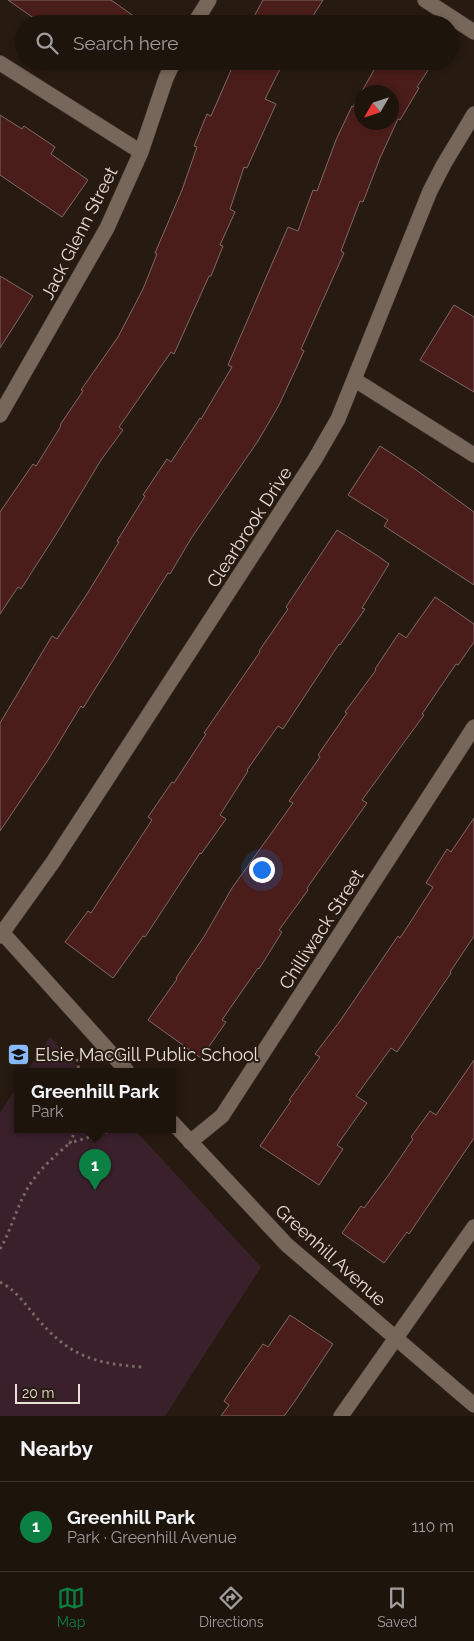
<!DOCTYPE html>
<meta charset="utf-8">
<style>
body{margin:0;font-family:Raleway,sans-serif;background:#251d15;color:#f1f3f6}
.compass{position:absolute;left:354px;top:85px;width:45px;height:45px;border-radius:50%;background:#1d140c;box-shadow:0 2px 8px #0003;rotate:231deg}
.scale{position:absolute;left:15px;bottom:12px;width:65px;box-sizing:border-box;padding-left:5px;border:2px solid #e9dfd9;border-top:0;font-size:14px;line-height:18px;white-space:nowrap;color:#e9dfd9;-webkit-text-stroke:4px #271a10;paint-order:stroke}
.you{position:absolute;left:261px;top:869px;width:18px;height:18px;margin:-12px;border:4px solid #fff;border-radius:50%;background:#1a73e8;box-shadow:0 0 0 8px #1a73e833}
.badge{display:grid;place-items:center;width:32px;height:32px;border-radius:50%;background:#0b8043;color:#fff;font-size:16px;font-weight:700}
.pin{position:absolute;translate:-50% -41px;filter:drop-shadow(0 1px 2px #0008)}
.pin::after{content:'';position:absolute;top:26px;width:18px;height:15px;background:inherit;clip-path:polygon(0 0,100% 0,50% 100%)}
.popup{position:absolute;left:14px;top:1068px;width:162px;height:65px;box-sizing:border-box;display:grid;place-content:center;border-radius:0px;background:#1d140c;filter:drop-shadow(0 1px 4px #0005);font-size:16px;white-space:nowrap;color:#a09e9d}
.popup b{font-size:19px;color:#f1f3f6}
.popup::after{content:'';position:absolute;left:50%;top:100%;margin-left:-10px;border:10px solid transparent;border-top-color:#1d140c}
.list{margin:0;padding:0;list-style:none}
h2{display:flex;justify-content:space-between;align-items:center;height:65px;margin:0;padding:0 20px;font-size:21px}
h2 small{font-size:16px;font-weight:400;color:#a09e9d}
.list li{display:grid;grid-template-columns:32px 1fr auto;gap:15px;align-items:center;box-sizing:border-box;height:90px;padding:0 20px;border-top:1px solid #3b332d}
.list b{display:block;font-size:19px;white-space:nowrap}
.list p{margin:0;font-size:16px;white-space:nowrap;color:#a09e9d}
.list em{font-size:16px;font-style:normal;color:#a09e9d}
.icon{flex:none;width:28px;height:28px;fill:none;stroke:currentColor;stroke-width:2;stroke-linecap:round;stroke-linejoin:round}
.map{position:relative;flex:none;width:474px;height:1416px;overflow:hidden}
.search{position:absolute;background:#1d140c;box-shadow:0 2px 8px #0003;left:15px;right:15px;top:15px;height:55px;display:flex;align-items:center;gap:12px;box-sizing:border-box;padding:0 18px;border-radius:28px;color:#a09e9d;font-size:19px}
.sheet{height:155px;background:#1d140c}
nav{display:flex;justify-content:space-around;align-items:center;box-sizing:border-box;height:70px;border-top:1px solid #3b332d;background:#1d140c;font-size:14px;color:#a09e9d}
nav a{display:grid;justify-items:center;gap:2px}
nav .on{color:#0b8043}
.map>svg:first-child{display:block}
.green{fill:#3a202b}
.building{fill:#4a1d1a;stroke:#7f6967;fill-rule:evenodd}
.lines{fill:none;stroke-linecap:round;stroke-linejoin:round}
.minor-casing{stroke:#403531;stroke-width:16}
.path{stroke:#766a62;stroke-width:3;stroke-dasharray:2.5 4;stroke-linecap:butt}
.minor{stroke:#77665a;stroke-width:15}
.labels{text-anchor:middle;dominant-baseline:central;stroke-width:4;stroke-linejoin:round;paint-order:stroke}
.street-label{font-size:18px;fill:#e9dfd9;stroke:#271a10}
.poi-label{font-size:18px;fill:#e9dfd9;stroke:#271a10;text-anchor:start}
</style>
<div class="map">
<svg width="474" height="1416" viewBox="0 0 474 1416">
<rect width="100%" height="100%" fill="#271a10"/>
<g class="green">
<polygon points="50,1037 81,1071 27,1071"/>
<polygon points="17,1086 18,1129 134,1129 261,1267 165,1416 0,1416 0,1113"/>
</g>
<g class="building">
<polygon points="8,0 111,0 145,24 42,24"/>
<polygon points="263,0 323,0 308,24 250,24"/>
<polygon points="235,61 284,61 265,99 276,104 247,168 244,167 230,209 235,212 220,245 223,246 211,276 209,276 174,354 171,352 119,427 123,430 101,460 60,528 21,589 18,587 0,614 0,512 33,464 36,466 61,426 60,425 83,391 81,390 118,337 143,289 157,254 155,253 182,190 197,147 194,146 207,114 211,116"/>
<path d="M 379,61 L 434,61 L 417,87 L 419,88 L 400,120 L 398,119 L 380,158 L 363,202 L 360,201 L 341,251 L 344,253 L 301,349 L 304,351 L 279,405 L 258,441 L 192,537 L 170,574 L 168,573 L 83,708 L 81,706 L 48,760 L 0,831 L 0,723 L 52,636 L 57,639 L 87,594 L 119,542 L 117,541 L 145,496 L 143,495 L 167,459 L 171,462 L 200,418 L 201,419 L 232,367 L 228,365 L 288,227 L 298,231 L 313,190 L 317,191 L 336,140 L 352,106 L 353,107 ZM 362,92 L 392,92 L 392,122 L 362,122 Z"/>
<polygon points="0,115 22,129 24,126 55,147 51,154 88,180 62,217 0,175"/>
<polygon points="0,276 33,296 0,348"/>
<polygon points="454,305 474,317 474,392 420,360"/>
<polygon points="380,446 412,467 474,512 474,585 384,526 388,520 348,495"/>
<polygon points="337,530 378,556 389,564 362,608 365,609 340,645 339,644 283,729 278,726 247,770 248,771 220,815 226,819 201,854 200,853 145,937 143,936 113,978 65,942 88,911 91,913 121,867 152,820 148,817 172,782 174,783 206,734 204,733 260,652 259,651 288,609 286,607"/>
<polygon points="435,597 474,624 474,642 458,665 456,664 422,714 424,715 362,800 367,803 307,888 308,890 279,930 282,932 259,969 258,968 222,1020 226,1022 201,1058 148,1020 177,979 176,978 205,935 232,888 293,803 289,801 320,757 318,755 347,713 345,712 376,670 375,669 399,633 406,638"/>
<polygon points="474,818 474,936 450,972 451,973 397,1052 391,1048 356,1096 367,1103 337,1145 343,1149 319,1185 260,1146 291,1101 289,1100 320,1057 315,1054 340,1021 398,936 400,938 433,887 426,883 447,849 451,852"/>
<polygon points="474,1060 474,1138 409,1234 407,1232 384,1263 342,1233 361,1206 364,1208 390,1173 413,1139 411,1137 430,1111 436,1115"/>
<polygon points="290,1315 333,1344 295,1401 284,1416 221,1416 229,1405 224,1401 240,1377 263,1344 268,1347"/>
</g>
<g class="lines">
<defs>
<g id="minor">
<polyline points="425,0 474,32"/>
<polyline points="194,24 209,0"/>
<polyline points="0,63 141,152"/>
<polyline points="355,380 474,455"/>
<polyline points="0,415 107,228 141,152 166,78 174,61"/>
<polyline points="0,930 127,1071"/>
<polyline points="0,936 53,862 315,459 338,419 430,191 444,164 474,114"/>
<polyline points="172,1122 287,1245 474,1405"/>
<polyline points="190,1142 222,1116 474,727"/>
<polyline points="341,1416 474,1227"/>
</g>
</defs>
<use href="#minor" class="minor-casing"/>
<g class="path">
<polyline points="77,1059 79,1071"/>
<polyline points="76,1129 70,1143 116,1129"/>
<path d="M 0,1249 C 10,1232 15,1213 24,1195 C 34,1174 52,1158 70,1143"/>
<path d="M 0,1282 C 16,1290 25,1304 36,1317 C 68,1355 93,1364 143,1367"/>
</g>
<use href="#minor" class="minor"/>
</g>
<defs>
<symbol id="school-square" viewBox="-11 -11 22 22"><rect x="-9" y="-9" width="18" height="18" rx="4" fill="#89bafc" stroke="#271a10"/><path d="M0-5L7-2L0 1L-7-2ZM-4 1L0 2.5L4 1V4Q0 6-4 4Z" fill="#111"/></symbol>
</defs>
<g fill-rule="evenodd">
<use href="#school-square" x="6" y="1042" width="25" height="25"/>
</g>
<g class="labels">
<g class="street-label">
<text transform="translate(79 233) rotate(-63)">Jack Glenn Street</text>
<text transform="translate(249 527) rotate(-57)">Clearbrook Drive</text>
<text transform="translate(321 929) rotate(-57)">Chilliwack Street</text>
<text transform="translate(331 1255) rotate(42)">Greenhill Avenue</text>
</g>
<g class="poi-label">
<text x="35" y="1054">Elsie MacGill Public School</text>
</g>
</g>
</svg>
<svg class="compass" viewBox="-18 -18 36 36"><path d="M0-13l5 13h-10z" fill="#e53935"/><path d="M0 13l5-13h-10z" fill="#a09e9d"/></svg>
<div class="scale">20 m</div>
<div class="you"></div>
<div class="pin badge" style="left:95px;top:1190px">1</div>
<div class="popup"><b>Greenhill Park</b>Park</div>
<div class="search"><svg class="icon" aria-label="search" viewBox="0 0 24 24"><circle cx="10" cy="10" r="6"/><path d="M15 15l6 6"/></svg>Search here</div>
</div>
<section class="sheet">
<h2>Nearby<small></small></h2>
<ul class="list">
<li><span class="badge">1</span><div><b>Greenhill Park</b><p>Park · Greenhill Avenue</p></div><em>110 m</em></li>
</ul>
</section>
<nav>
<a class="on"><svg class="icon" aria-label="map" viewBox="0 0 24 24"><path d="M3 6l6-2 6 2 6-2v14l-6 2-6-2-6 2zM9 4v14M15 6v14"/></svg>Map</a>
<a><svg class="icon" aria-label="directions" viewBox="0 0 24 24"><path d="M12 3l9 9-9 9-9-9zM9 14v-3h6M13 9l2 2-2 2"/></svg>Directions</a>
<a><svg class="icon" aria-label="saved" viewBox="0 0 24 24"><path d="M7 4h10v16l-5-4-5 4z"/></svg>Saved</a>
</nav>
